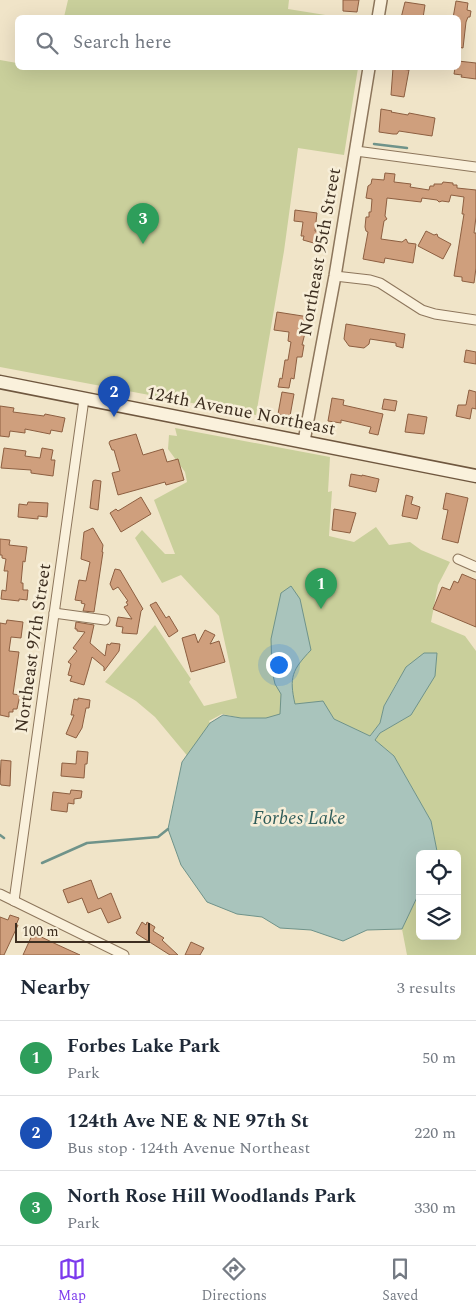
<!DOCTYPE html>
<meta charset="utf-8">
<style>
body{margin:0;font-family:Spectral,serif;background:#f2f2f3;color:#1f2937}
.controls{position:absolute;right:15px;bottom:15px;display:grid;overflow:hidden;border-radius:8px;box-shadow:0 5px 20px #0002}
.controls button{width:45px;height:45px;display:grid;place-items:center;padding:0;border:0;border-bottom:1px solid #e0e1e3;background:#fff;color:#1f2937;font:25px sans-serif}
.scale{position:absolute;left:15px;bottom:12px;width:135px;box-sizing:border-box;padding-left:5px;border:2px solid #3d2e20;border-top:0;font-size:14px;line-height:18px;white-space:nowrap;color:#3d2e20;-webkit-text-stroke:4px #f7eed8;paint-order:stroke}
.you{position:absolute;left:278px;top:664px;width:18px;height:18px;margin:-12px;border:4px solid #fff;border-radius:50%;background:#1a73e8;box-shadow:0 0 0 8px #1a73e833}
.badge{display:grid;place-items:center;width:32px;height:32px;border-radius:50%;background:#7c3aed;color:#fff;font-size:16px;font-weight:700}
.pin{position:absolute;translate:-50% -41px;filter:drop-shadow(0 1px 2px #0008)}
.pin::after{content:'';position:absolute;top:26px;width:18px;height:15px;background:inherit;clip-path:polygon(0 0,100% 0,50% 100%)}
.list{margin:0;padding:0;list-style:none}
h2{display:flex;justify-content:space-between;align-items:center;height:65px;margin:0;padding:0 20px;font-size:21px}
h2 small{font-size:16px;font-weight:400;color:#747a83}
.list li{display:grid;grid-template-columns:32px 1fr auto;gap:15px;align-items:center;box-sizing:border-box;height:75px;padding:0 20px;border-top:1px solid #e0e1e3}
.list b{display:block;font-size:19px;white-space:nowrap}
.list p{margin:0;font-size:16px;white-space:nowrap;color:#747a83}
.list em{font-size:16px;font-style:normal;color:#747a83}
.icon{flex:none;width:28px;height:28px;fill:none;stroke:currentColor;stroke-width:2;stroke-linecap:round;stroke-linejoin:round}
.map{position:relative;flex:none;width:476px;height:955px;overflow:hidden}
.search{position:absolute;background:#fff;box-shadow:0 5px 20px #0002;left:15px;right:15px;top:15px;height:55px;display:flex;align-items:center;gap:12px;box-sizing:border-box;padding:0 18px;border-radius:8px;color:#747a83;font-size:19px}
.sheet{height:290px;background:#fff}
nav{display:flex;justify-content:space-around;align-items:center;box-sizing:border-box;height:70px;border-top:1px solid #e0e1e3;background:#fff;font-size:14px;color:#747a83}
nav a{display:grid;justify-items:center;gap:2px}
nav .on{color:#7c3aed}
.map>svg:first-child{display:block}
.green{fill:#c9cf9b}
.water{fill:#a9c4bc;stroke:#6f938a}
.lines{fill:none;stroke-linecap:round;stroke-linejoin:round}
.stream{stroke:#6f938a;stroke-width:2.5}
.building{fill:#cf9f7d;stroke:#8d5f41}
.minor-casing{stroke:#8d765c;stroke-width:11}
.tertiary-casing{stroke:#8d765c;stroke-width:14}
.secondary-casing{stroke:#6f573f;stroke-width:15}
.minor{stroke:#faf1dc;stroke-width:9}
.tertiary{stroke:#faf1dc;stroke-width:11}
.secondary{stroke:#faf1dc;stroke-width:12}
.labels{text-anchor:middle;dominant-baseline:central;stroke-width:5;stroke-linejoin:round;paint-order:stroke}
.street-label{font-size:18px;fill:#3d2e20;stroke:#f7eed8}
.water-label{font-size:19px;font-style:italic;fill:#2f5d5a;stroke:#f7eed8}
</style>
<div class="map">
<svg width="476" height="955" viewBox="0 0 476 955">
<rect width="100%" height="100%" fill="#f0e4c8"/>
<g class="green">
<polygon points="68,0 289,0 288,9 338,17 64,17"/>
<polygon points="0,60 17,63 18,68 44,68 54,69 55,68 358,68 344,155 298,148 284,251 256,415 0,367"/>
<polygon points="175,428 330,457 328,492 332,491 329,536 354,542 376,527 389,545 410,542 421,550 450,562 438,585 431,622 465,636 476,651 476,955 407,955 402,929 420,891 420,936 457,936 457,854 436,854 437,851 431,821 394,756 375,740 380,733 411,715 397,682 384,706 380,723 370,736 340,722 241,718 222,714 209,721 210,723 190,759 155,717 136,701 105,682 155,625 191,679 189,682 204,706 237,698 219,616 181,575 162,583 135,538 142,530 165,554 175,554 154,500 187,482 185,472 168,449 169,435 177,436"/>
</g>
<path class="water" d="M 291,586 L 300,599 L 311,650 C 292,670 289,677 295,704 L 323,701 L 334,719 L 370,736 L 380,723 L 384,706 L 406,667 L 424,653 L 437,653 L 435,676 L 411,715 L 380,733 L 375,740 L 394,756 L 431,821 L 437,851 L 436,854 L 420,854 L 420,891 L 402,929 L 367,930 L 343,941 L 311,930 L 280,928 L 262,917 L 237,914 L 207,902 L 181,865 L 168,829 L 182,762 L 210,723 L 223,715 L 241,718 L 266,718 L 280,714 L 281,694 L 275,684 L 272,671 L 271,639 L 281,593 Z"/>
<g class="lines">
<g class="stream">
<polyline points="374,144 407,148"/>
<polyline points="0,835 4,838"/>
<polyline points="42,863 87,843 158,837 168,829"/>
</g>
</g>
<g class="building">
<polygon points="343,0 359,0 357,12 343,11"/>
<polygon points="456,1 468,3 467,10 471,11 470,17 468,17 466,22 463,48 458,47 458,18 453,18"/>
<polygon points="405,2 425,5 423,18 401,18"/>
<polygon points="458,61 476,63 476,79 461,77 462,75 454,74 455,68 458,68"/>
<polygon points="393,68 409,70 404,97 391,95"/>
<polygon points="381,109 392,111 391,112 408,115 409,113 435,118 432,136 399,131 397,134 393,134 379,132"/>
<polygon points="385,173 395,174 394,182 411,184 410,187 429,190 430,186 434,186 434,184 442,184 443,182 453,183 453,185 457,185 457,188 476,190 476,217 474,233 476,233 476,268 474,283 462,281 462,277 454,276 464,214 462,214 464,197 451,195 449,202 442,201 439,202 437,200 422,198 421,202 387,198 385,216 387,219 384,221 381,239 402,242 406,239 408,243 416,244 413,263 385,258 384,263 363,259 368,232 366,231 365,227 366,217 369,217 369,212 371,212 372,199 366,198 368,186 371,184 372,179 384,180"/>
<polygon points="295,210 317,213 315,231 323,232 321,245 303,240 304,236 301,236 303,222 294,221"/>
<polygon points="426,231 434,235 437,234 438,237 451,244 443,259 418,246"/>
<polygon points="277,312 309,317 302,345 304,345 302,357 297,357 294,379 291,378 289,388 278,387 280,378 282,379 285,360 288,360 291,342 288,341 289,332 274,330"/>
<polygon points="346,324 405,334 403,348 396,346 396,343 370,339 369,344 364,348 349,346 344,339"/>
<polygon points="466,350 476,352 476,364 464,362"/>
<polygon points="469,390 476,392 476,409 472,408 470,419 456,416 458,405 466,405"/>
<polygon points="282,392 294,394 290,416 278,414"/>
<polygon points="332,398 344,400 343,405 383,414 378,435 369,433 371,427 341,420 341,423 328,421"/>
<polygon points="384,399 397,401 395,411 382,409"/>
<polygon points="0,406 14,408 13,412 44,416 45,414 65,418 62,432 51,430 50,434 25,429 25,433 10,431 9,437 0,436"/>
<polygon points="408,414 427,417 424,434 405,432"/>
<polygon points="136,434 143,455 163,449 167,462 178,459 184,480 166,485 165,482 118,495 112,473 120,471 114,450 112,450 109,443 110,441"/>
<polygon points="4,448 26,451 25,456 40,458 42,448 53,450 51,460 55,460 53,476 31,473 31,470 1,468"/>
<polygon points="351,474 362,476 362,475 379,479 376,492 349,486"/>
<polygon points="95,480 101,481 98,510 90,508 93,481"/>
<polygon points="446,493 468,498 458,543 442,539 448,510 443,509"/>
<polygon points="406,495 413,497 411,504 420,507 417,519 402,516"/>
<polygon points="141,497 151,514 121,532 110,513 116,509 118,511"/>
<polygon points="28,502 48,503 47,517 38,516 38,519 18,517 19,504 27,505"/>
<polygon points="334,509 356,513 350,533 332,530"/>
<polygon points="93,528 103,545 102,552 103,552 94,612 83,611 85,604 81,603 82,601 75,600 79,580 86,581 90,562 81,559 84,532"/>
<polygon points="0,539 10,540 9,545 27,547 25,562 23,561 21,583 23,583 23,590 28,590 27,600 19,599 19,601 1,599 2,590 6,591 8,571 4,571 6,559 2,558 2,555 0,555"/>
<polygon points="115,569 120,570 143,609 141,611 137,634 122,633 123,627 116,626 118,617 132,619 124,607 128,605 126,602 128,601 118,587 113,590 110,584"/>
<polygon points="462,574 476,580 476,627 433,609 442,587 450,590 454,581 458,583"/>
<polygon points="156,602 166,618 169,616 178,631 169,637 150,605"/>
<polygon points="7,620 23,622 21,638 11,637 9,651 19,652 13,694 20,695 17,709 13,709 13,712 9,712 9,717 0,715 0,623 6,624"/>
<polygon points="76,622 94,625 90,643 105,656 107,644 110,645 111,643 120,644 119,651 104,671 104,667 92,657 84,685 70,681 72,676 68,675 71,664 68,662 77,651 73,648 85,632 77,631 77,629 75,629"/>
<polygon points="205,630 215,635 210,644 219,641 225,662 191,672 182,638 195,634 198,643"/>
<polygon points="78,698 90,700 89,708 86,708 82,728 76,738 66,734 74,715 71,715 74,699 78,700"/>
<polygon points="77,751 88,752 87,764 85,764 84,778 61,776 62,763 76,764"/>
<polygon points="1,760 11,761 10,786 1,785 0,783"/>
<polygon points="71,790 82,791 81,798 74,799 74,804 68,803 67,812 51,810 53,792 70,794"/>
<polygon points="91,880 98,899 111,893 121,918 108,923 101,908 88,913 82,898 68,903 63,890"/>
<polygon points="10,915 19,918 16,925 18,925 4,955 0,955 0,917 8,920"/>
<polygon points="142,922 146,925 147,922 155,927 153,931 164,938 162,940 178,955 170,955 137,934 136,933"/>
<polygon points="33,933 58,945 80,955 23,955"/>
<polygon points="191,942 204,948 200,955 185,955"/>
</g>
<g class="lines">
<defs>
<g id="minor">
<polyline points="356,151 476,167"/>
<polyline points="335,276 370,280 380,283 422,310 435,314 476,320"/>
<polyline points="458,559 476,567"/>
<polyline points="54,613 105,620"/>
<polyline points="0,894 124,955"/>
<polyline points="14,901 84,399"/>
</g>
<g id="tertiary">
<polyline points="378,18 381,0"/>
<polyline points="304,441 335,276 369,68"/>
</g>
<polyline id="secondary" points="0,382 476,476"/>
</defs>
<use href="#minor" class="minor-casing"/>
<use href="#tertiary" class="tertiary-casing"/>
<use href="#secondary" class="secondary-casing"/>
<use href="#minor" class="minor"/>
<use href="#tertiary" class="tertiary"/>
<use href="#secondary" class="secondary"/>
</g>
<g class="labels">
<g class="street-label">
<text transform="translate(320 252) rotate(-80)">Northeast 95th Street</text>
<text transform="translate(241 411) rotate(11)">124th Avenue Northeast</text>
<text transform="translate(33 648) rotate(-82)">Northeast 97th Street</text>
</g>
<g class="water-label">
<text x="299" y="818">Forbes Lake</text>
</g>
</g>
</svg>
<div class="controls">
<button><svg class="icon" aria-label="locate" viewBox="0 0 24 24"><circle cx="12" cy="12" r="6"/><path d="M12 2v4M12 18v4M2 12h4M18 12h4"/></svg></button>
<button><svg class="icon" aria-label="layers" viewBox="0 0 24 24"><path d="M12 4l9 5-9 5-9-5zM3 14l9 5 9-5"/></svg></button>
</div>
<div class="scale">100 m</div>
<div class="you"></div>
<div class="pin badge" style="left:321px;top:609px;background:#2e9e5b">1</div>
<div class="pin badge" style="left:114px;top:417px;background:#1a4fb4">2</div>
<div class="pin badge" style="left:143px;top:244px;background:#2e9e5b">3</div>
<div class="search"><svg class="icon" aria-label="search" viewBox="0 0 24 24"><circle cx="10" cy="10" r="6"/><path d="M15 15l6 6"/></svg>Search here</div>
</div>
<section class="sheet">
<h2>Nearby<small>3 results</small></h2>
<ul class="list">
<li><span class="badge" style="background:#2e9e5b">1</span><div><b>Forbes Lake Park</b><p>Park</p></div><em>50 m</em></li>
<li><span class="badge" style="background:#1a4fb4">2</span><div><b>124th Ave NE &amp; NE 97th St</b><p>Bus stop · 124th Avenue Northeast</p></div><em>220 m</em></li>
<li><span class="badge" style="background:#2e9e5b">3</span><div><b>North Rose Hill Woodlands Park</b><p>Park</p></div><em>330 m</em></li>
</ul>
</section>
<nav>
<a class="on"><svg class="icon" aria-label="map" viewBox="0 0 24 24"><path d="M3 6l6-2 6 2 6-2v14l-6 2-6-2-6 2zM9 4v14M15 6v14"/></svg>Map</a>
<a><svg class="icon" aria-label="directions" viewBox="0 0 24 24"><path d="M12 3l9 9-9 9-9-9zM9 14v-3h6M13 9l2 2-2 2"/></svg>Directions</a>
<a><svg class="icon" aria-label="saved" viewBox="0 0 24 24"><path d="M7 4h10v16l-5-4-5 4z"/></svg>Saved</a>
</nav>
